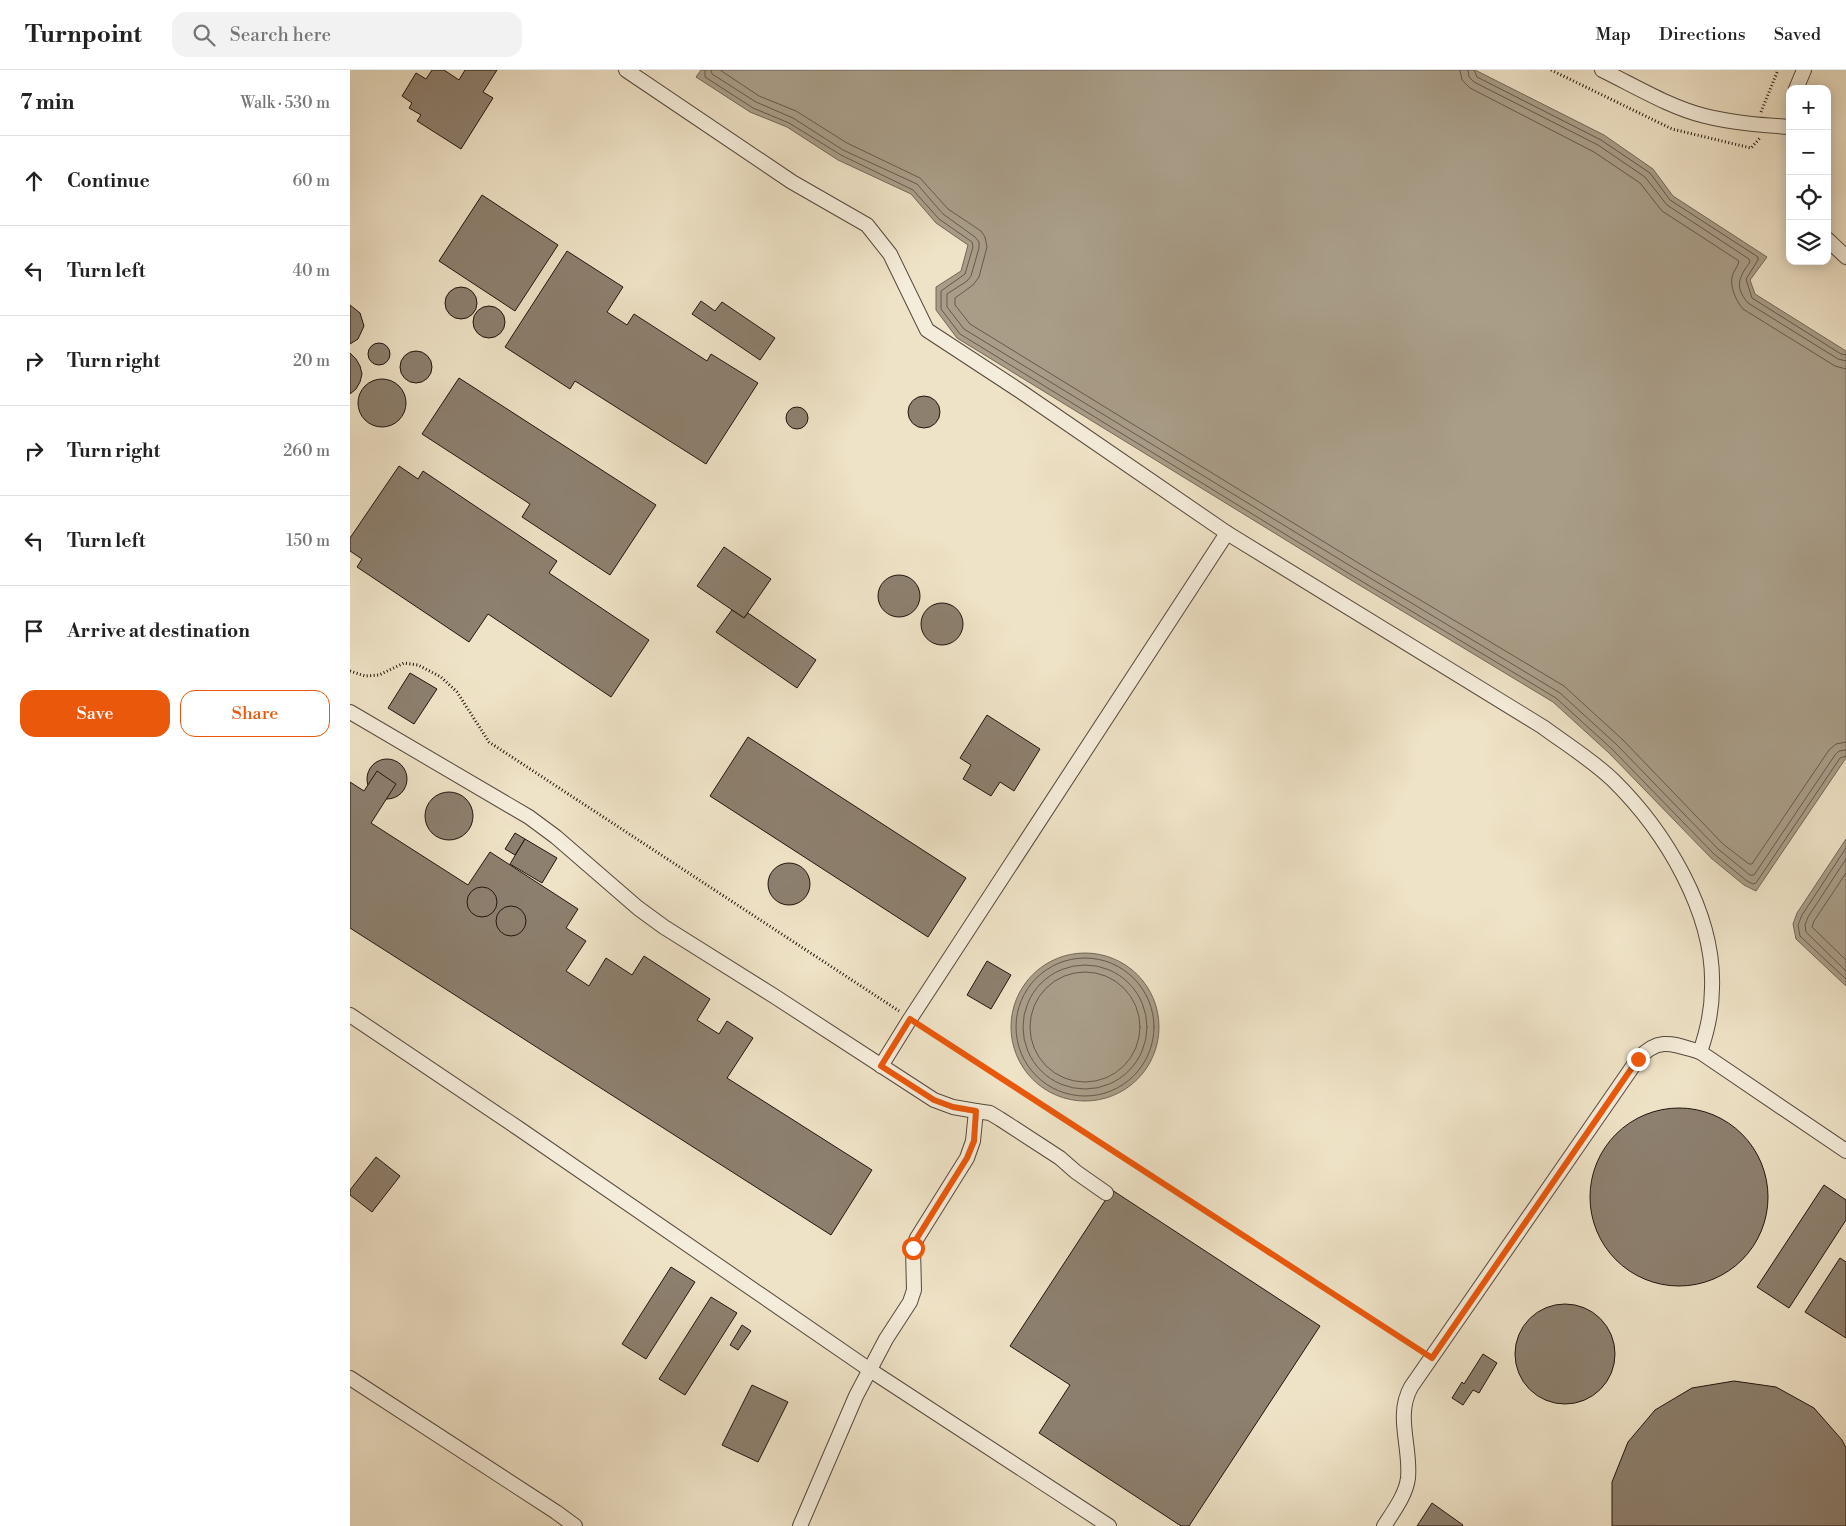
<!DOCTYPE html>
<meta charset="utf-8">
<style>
body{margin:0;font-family:"Libre Bodoni",serif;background:#f2f2f2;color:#222}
.controls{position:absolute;right:15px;top:15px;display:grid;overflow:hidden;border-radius:10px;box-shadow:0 2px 12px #0003}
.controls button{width:45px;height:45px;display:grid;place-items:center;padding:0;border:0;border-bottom:1px solid #e0e0e0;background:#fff;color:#222;font:25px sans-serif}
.stop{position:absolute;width:15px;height:15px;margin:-11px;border:4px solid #ea580c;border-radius:50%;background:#fff}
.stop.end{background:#ea580c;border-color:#fff;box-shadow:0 1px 5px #0008}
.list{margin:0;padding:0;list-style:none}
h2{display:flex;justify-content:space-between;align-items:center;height:65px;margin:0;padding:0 20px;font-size:21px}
h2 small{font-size:16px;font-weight:400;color:#767676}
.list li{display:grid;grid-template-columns:32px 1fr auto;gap:15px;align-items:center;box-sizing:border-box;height:90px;padding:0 20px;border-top:1px solid #e0e0e0}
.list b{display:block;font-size:19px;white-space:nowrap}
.list em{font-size:16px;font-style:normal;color:#767676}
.actions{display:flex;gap:10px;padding:15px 20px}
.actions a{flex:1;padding:11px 0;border:1px solid #ea580c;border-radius:15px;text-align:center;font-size:18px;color:#ea580c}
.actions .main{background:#ea580c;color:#fff}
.icon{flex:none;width:28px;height:28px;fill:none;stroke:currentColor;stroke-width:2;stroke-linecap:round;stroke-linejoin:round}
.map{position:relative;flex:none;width:1496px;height:1456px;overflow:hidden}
header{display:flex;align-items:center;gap:30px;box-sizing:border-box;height:70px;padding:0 25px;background:#fff;border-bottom:1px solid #e0e0e0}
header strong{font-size:24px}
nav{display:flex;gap:28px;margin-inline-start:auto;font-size:18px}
.search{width:350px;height:45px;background:#f2f2f2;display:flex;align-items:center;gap:12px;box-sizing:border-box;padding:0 18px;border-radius:15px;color:#767676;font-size:19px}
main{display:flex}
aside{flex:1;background:#fff}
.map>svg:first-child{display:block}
.water{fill:#a99d88;stroke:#736658}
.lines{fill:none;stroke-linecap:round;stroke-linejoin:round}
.shore{stroke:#66584c;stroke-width:1}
.building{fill:#8d806f;stroke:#22140f}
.street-casing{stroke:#55483d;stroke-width:16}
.path{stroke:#22140f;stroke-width:3;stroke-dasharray:1 2.5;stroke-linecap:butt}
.street{stroke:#f5eddb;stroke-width:14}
.route{stroke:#ea580c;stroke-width:6}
</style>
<header>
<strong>Turnpoint</strong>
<div class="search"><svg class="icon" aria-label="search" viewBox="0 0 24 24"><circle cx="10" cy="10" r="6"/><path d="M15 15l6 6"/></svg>Search here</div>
<nav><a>Map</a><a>Directions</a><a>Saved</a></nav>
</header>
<main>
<aside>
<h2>7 min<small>Walk · 530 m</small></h2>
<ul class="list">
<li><svg class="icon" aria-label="ahead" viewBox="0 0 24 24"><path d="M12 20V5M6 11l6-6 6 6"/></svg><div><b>Continue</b></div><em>60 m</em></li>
<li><svg class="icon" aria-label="left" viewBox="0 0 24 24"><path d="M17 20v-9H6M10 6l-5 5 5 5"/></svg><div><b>Turn left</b></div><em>40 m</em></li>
<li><svg class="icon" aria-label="right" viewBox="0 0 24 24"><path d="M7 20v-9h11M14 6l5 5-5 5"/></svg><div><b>Turn right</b></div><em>20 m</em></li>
<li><svg class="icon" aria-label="right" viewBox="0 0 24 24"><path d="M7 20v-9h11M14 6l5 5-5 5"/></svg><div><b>Turn right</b></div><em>260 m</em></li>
<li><svg class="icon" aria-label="left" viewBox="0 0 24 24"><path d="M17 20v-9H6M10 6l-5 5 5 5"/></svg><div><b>Turn left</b></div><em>150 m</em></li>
<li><svg class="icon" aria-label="arrive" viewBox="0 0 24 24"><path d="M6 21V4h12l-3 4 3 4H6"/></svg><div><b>Arrive at destination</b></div></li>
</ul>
<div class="actions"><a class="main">Save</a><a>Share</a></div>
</aside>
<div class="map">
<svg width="1496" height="1456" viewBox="0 0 1496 1456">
<rect width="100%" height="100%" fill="#efe3c7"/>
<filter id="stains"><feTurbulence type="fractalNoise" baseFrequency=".004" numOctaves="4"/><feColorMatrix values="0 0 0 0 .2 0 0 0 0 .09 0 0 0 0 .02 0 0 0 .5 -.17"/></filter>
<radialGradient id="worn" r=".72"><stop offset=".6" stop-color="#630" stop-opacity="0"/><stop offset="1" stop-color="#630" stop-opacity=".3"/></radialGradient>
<g class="water">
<polygon points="351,0 1125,0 1254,65 1303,99 1323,126 1417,187 1400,210 1405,224 1496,281 1496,688 1406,821 1394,815 1361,788 1259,683 1203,632 1001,510 607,268 586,240 586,217 611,201 618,175 586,153 561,124 488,90 437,57 400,42 346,7"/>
<polygon points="1496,769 1496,916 1446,869 1443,854 1447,843"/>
<circle cx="735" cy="957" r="74"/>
</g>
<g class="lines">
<g class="shore">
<polyline points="355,0 355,7 403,38 439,53 491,85 563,120 589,149 622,172 623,177 615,204 591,221 591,239 610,264 1003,506 1206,628 1263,680 1364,784 1397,811 1403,814 1406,813 1490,688 1496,686"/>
<polyline points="361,0 362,4 406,32 443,48 493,80 567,114 593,144 625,167 629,172 629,178 621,206 617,211 597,224 597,237 614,259 1007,500 1210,623 1267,675 1368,779 1400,805 1404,805 1485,685 1489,681 1496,680"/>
<polyline points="370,0 409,26 446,41 497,73 570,108 598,139 631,161 635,167 637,177 629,207 623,215 605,228 605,235 620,254 1010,494 1214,616 1273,670 1373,774 1399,794 1402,794 1479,680 1486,674 1496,672"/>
<path d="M 1110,0 L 1112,10 L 1120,18 L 1244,82 L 1290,113 L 1312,141 L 1389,191 C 1388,197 1383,201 1382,207 C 1380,217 1386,231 1393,239 L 1485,296 L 1496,299"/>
<path d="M 1118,0 L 1119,7 L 1124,12 L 1248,75 L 1295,107 L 1317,135 L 1399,189 L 1400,192 C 1389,207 1384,217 1398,233 L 1488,289 L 1496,291"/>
<polyline points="1124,0 1127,7 1251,70 1300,103 1320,130 1408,187 1408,190 1396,209 1402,228 1491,284 1496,285"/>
<polyline points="1496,778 1452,845 1448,855 1450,866 1496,909"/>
<polyline points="1496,789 1458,847 1455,855 1456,862 1496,901"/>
<polyline points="1496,803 1464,851 1462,857 1496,890"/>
<circle cx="735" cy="957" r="69"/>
<circle cx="735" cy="957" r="62"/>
<circle cx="735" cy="957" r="55"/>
</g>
</g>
<g class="building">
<polygon points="82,0 94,0 109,10 115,0 147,0 133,22 143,28 111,79 67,51 71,45 59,38 62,33 52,26 66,3 76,9"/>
<polygon points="132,125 208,175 165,241 89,191"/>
<polygon points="217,181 273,217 257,242 277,255 284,244 357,291 361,284 408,313 356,394 225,311 220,319 155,277"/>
<circle cx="111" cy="233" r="16"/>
<polygon points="351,231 365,241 372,232 425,268 410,290 342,244"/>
<polygon points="0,235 10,243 14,256 8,269 0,274"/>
<circle cx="139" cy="252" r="16"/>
<circle cx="29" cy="284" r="11"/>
<circle cx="66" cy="297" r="16"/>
<polygon points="0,283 6,289 10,296 12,304 10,312 6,319 0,324"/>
<polygon points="109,308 306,435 260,505 172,447 180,434 72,364"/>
<circle cx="32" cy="333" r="24"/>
<circle cx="574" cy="342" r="16"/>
<circle cx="447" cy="348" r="11"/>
<polygon points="49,396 68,409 73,401 207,491 199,503 299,570 261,627 138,544 119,572 7,497 12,489 0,481 0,468"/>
<polygon points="374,477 421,509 394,548 347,516"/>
<circle cx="549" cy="526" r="21"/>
<circle cx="592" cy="554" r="21"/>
<polygon points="382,540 394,548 398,543 466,590 447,618 366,562"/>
<polygon points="60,603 87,619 64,654 38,638"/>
<polygon points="637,645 690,679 664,721 650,712 641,726 613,709 621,695 610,688"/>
<polygon points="398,667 616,808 578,867 360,726"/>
<circle cx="37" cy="709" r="20"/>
<polygon points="27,701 46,714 21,753 118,815 140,782 228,839 216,858 236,871 216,901 239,916 256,888 282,905 294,886 360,929 347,950 369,964 377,951 403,968 377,1008 522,1100 481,1165 0,858 0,712 14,721"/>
<circle cx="99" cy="746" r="24"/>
<polygon points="165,763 175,769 165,785 155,779"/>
<polygon points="175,769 207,788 192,813 160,794"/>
<circle cx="439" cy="814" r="21"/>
<circle cx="132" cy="832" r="15"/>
<circle cx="161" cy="851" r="15"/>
<polygon points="637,891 661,905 641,939 617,925"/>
<circle cx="1329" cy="1127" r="89"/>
<polygon points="26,1087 50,1106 22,1142 0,1125 0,1120"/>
<polygon points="1474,1115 1496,1130 1496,1150 1439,1238 1407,1217"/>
<polygon points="762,1120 970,1256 839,1456 831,1456 689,1363 720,1315 660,1276"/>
<polygon points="1490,1188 1496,1192 1496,1268 1455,1242"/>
<polygon points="321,1197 345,1212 296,1289 272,1274"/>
<polygon points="361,1227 387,1243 335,1325 309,1309"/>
<circle cx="1215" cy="1284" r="50"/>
<polygon points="392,1255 401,1261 388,1280 380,1275"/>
<polygon points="1133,1284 1147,1293 1129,1323 1123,1320 1113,1335 1102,1328 1112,1312 1114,1314"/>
<polygon points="1384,1311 1426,1317 1464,1338 1492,1370 1496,1378 1496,1456 1262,1456 1262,1412 1278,1372 1305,1340 1342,1318"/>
<polygon points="402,1315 438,1332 408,1392 372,1375"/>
<polygon points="1082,1433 1113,1455 1112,1456 1067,1456"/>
</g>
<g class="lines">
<defs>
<g id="street">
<path d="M 276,0 L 442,112 L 517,155 L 540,184 L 577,260 L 670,321 L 877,463 L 1193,657 C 1216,674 1242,690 1263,710 C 1315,761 1365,843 1362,918 C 1362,940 1357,962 1350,982 C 1323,974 1309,966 1288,989 L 1061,1317 C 1045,1346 1061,1376 1058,1408 C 1056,1425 1043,1442 1034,1456"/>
<path d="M 1252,0 C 1285,16 1319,37 1355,46 C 1383,53 1411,55 1440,57"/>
<polyline points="1446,19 1454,0"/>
<polyline points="1477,169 1496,187"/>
<polyline points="0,642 179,747 206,767 288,838 314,857 424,926 584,1030 603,1037 626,1041 623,1071 617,1088 567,1168 563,1178 564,1220 560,1232 536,1269 506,1326 450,1456"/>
<polyline points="0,945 168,1058 520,1300 759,1456"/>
<polyline points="1350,982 1496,1081"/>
<polyline points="531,996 560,949 877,463"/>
<polyline points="626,1041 640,1043 650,1049 710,1088 726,1102 756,1123"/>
<polyline points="0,1308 206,1442 225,1456"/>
</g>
</defs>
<use href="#street" class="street-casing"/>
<g class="path">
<polyline points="1201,0 1322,59 1401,78 1410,68"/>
<polyline points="1411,42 1428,0"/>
<polyline points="0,601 15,606 29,605 54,593 68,595 91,607 107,622 139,672 549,941"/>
<polyline points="571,956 1071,1280"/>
</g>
<use href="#street" class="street"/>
</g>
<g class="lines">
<polyline class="route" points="563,1178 567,1168 617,1088 624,1071 626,1041 603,1037 584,1030 531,996 560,949 1082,1288 1288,989"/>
</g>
<rect width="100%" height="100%" filter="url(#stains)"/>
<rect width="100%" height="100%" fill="url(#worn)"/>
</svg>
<div class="controls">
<button>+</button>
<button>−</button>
<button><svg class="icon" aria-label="locate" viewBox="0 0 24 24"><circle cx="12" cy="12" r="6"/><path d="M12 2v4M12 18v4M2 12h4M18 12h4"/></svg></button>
<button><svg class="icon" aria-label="layers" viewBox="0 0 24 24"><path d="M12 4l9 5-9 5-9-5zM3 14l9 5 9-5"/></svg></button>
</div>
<div class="stop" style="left:563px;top:1178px"></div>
<div class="stop end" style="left:1288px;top:989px"></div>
</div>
</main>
